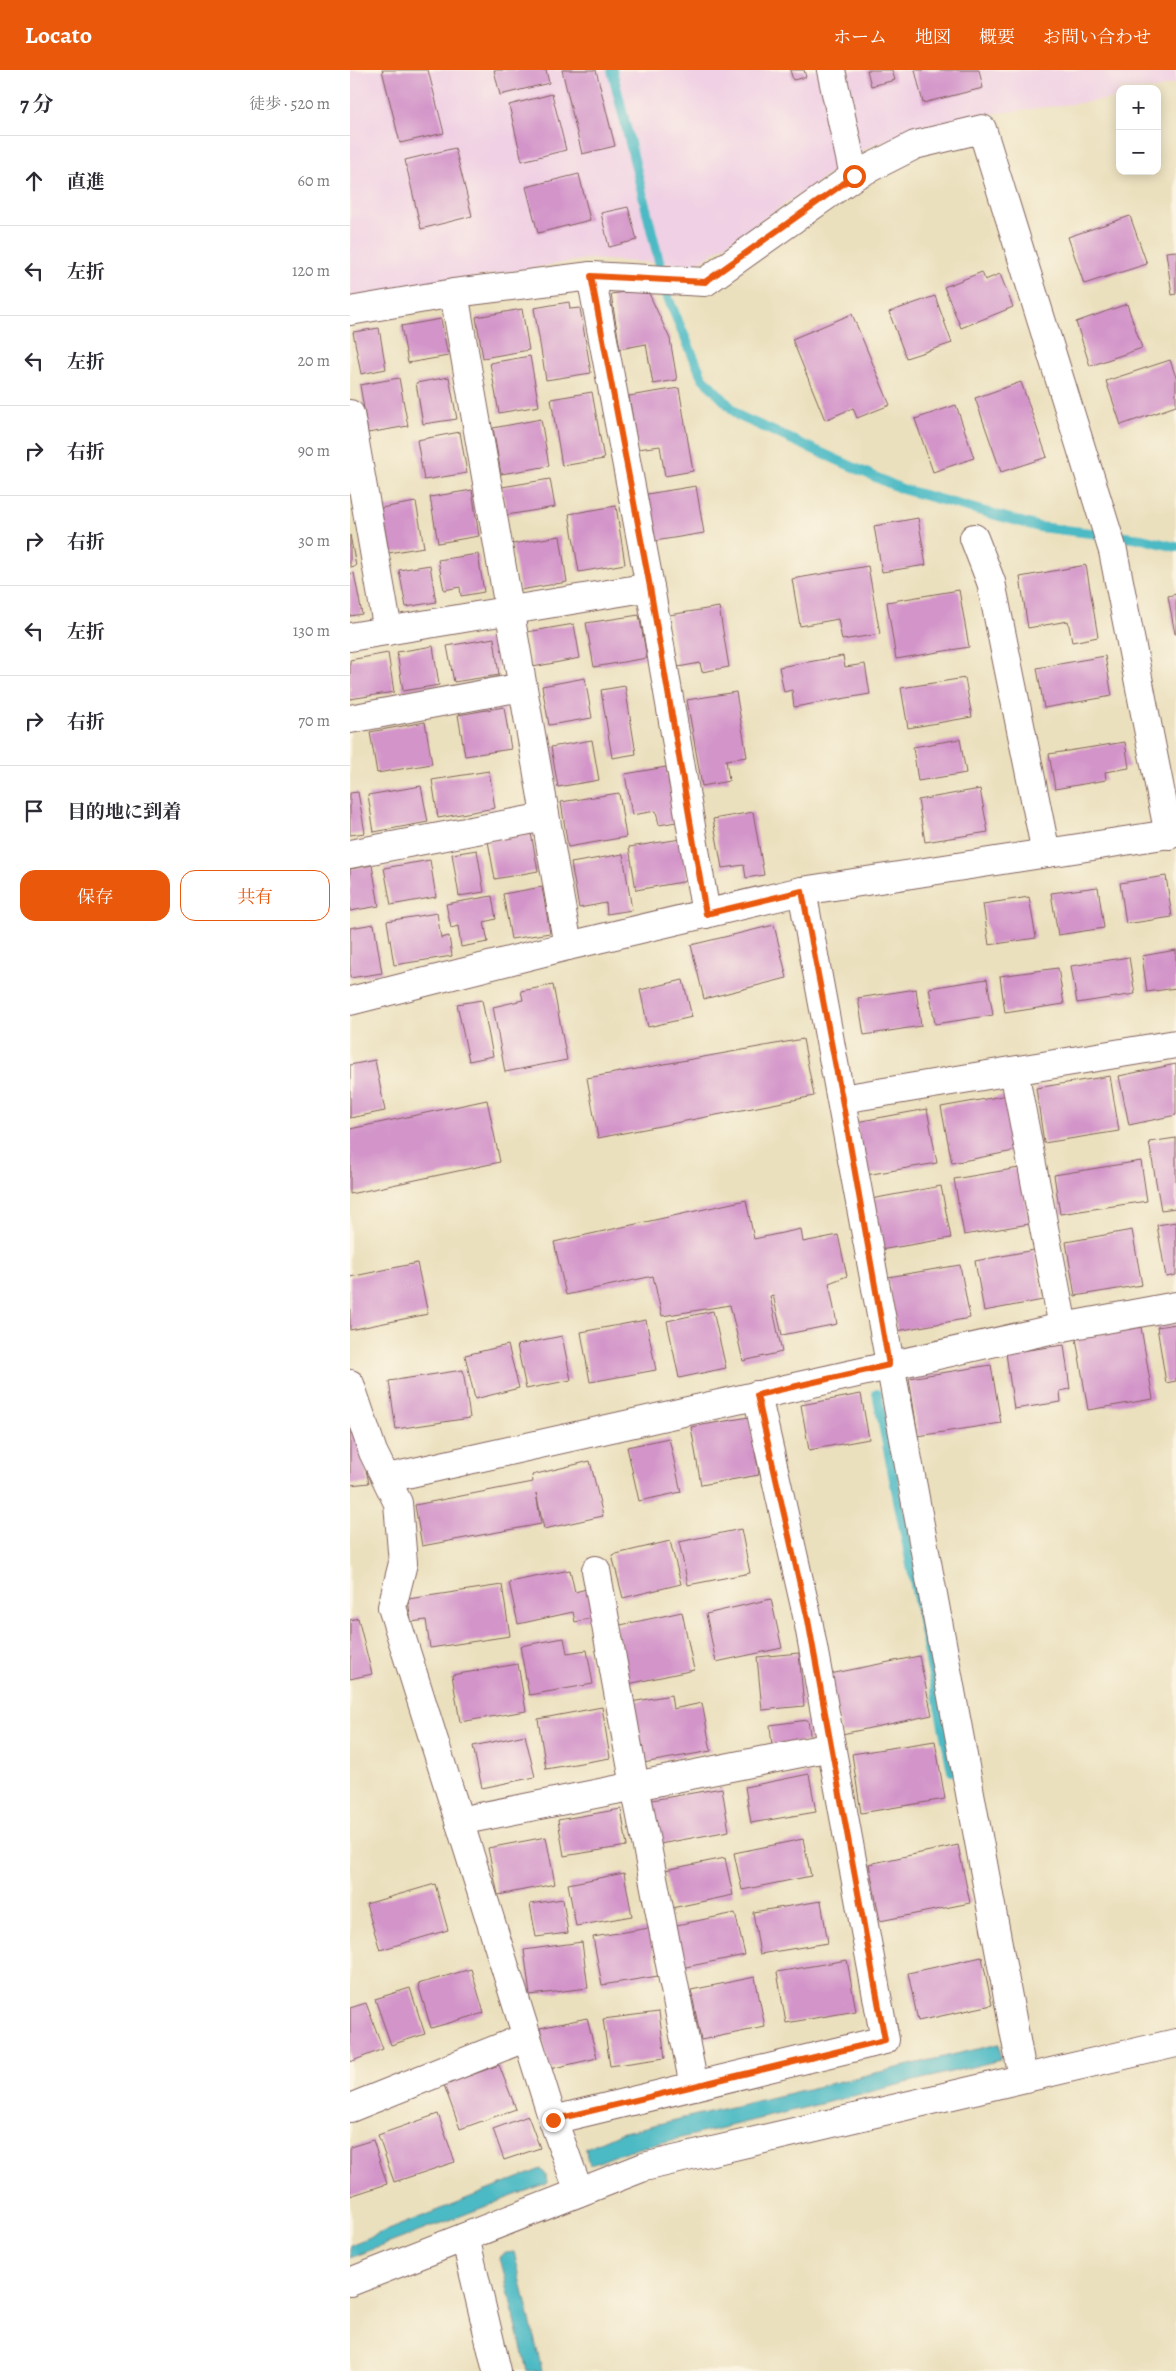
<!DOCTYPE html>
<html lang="ja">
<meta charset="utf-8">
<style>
body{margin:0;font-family:Alegreya,"Noto Serif JP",serif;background:#f2f2f3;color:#2b2b33}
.controls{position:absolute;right:15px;top:15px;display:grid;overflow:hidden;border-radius:10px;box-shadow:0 2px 12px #0003}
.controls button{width:45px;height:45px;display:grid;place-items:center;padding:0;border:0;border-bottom:1px solid #e1e1e2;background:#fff;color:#2b2b33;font:25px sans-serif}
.stop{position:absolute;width:15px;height:15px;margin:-11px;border:4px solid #ea580c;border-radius:50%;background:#fff}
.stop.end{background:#ea580c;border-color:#fff;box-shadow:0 1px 5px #0008}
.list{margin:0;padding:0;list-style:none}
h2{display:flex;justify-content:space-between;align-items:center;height:65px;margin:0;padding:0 20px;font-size:21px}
h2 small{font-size:16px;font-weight:400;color:#7c7c81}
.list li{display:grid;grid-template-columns:32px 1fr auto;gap:15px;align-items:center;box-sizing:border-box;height:90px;padding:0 20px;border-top:1px solid #e1e1e2}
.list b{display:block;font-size:19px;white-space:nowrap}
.list em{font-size:16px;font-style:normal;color:#7c7c81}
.actions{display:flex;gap:10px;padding:15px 20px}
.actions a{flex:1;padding:11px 0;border:1px solid #ea580c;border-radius:15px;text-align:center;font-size:18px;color:#ea580c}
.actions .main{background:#ea580c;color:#fff}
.icon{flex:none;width:28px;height:28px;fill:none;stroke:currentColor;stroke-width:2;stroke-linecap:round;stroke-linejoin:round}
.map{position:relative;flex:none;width:826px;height:2301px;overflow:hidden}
header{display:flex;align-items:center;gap:30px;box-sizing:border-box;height:70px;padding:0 25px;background:#ea580c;color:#fff}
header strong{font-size:24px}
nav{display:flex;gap:28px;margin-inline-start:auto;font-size:18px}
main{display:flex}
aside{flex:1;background:#fff}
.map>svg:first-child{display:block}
.built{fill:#f0d0e4}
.water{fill:#4cbac4;stroke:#4b6c78}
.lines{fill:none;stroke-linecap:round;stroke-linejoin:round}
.stream{stroke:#4cbac4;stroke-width:10}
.building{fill:#d394c9}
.street-casing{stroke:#82635e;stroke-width:30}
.street{stroke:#fff;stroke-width:28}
.route{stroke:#ea580c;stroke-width:6}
</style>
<header>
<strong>Locato</strong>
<nav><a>ホーム</a><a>地図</a><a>概要</a><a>お問い合わせ</a></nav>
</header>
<main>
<aside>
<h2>7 分<small>徒歩 · 520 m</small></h2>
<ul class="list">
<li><svg class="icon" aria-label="ahead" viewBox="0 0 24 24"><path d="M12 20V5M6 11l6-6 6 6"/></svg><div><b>直進</b></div><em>60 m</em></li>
<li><svg class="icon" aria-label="left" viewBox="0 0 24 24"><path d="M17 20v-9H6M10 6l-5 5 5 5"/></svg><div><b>左折</b></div><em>120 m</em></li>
<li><svg class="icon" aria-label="left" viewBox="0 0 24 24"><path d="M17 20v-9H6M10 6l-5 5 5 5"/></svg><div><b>左折</b></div><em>20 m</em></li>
<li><svg class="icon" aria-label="right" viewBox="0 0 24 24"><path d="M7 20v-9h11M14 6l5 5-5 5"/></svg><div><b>右折</b></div><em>90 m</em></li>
<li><svg class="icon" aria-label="right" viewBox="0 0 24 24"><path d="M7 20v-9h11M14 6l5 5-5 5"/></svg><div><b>右折</b></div><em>30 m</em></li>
<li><svg class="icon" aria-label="left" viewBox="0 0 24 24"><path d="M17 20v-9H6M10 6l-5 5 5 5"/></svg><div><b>左折</b></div><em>130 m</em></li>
<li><svg class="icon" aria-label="right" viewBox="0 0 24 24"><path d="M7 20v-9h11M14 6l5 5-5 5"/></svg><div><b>右折</b></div><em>70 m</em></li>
<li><svg class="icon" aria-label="arrive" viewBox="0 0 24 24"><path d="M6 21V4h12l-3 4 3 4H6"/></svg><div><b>目的地に到着</b></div></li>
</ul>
<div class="actions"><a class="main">保存</a><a>共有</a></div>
</aside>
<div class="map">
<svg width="826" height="2301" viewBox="0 0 826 2301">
<rect width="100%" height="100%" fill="#fcf5e5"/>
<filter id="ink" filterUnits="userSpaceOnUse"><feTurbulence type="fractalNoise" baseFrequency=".02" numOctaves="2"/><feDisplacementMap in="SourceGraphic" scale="10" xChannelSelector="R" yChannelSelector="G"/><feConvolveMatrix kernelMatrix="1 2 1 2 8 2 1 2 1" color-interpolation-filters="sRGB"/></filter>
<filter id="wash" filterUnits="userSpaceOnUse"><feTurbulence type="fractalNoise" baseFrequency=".0096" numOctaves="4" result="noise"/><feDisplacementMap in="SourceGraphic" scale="20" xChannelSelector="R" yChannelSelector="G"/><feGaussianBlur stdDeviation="1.12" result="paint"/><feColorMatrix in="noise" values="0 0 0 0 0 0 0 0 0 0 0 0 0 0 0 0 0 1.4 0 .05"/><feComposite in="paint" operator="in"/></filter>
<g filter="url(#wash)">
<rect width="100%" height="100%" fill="#ebe0be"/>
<polygon class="built" points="0,0 826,0 826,13 806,19 770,19 770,28 608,48 520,76 345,195 237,189 0,228"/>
<g class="water">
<polygon points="649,1974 650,1990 277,2081 241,2095 237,2088 236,2078 270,2063"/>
<polygon points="191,2099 196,2105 197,2113 0,2188 0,2175"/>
<polygon points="164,2182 192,2301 177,2301 150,2187 156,2183"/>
</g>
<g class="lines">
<g class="stream">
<polyline points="262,0 318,228 352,307 389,346 552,419 689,457 792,469 826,477"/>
<polyline points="527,1324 602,1701"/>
</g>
</g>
<g id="blocks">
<g class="building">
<polygon points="32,0 78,0 94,63 50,73"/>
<polygon points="144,0 196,0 199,13 150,25"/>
<polygon points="212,0 246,0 265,76 232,84"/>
<polygon points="440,0 454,0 456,7 443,10"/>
<polygon points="517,0 542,0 545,10 521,16"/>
<polygon points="565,0 629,0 633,18 573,33"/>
<polygon points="202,24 216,80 172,91 159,35"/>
<polygon points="105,78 122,146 71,159 55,90"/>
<polygon points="229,104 240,150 188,163 176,117"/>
<polygon points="278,137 287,170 259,177 251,143"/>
<polygon points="780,146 797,194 734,214 718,167"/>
<polygon points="826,181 826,224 822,225 816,182"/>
<polygon points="632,202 635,210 650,204 663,237 611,258 594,217"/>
<polygon points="297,219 320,269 327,310 303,314 296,274 270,279 261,224"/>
<polygon points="585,226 602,273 556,288 539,242"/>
<polygon points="219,232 220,239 230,238 241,303 196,310 184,238"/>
<polygon points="777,234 792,278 740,296 726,252"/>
<polygon points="172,239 179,280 133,288 126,247"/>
<polygon points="502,244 540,335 507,348 503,338 475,350 442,269"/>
<polygon points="91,249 98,286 58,293 51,256"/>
<polygon points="29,258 36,299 11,304 3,262"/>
<polygon points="180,286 189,336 149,343 140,293"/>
<polygon points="820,290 826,307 826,336 771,355 756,311"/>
<polygon points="99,307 107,349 73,354 66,313"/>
<polygon points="49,308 58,356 18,363 10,315"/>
<polygon points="671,312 697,387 651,402 625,328"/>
<polygon points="329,318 343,401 315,406 310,376 288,379 279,326"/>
<polygon points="242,322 254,389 212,396 201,329"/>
<polygon points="606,335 624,388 583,402 565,349"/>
<polygon points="191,349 199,396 151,404 143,358"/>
<polygon points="110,362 117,403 74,410 67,370"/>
<polygon points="200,409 205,437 157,445 152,417"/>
<polygon points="346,416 354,463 305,471 297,424"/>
<polygon points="122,420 129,466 88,473 80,427"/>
<polygon points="66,432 74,477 39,483 31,438"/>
<polygon points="266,436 275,494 229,502 219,444"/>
<polygon points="568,448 576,495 532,502 524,456"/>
<polygon points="0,465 6,496 0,497"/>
<polygon points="210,466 217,512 170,520 162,474"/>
<polygon points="128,484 134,522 111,526 110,517 94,520 88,490"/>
<polygon points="80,495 86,532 56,537 49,500"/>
<polygon points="736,495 748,567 722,572 718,551 678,558 670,507"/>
<polygon points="518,496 530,564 492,570 488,549 450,556 442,509"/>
<polygon points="4,503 12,544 0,546 0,504"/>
<polygon points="609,520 619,577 546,589 537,532"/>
<polygon points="826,524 826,564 825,564 818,526"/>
<polygon points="369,537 379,597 352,602 350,593 328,597 319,545"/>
<polygon points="289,545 297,588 244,597 236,553"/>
<polygon points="224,554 230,588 183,597 177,562"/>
<polygon points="144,568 149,605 104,612 97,576"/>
<polygon points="83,576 89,615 53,621 47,582"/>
<polygon points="38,583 44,622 0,629 0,590"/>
<polygon points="493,586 495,597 515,594 520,624 444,637 442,620 434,622 429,597"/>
<polygon points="755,586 762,626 694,638 687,598"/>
<polygon points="235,608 242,648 199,655 192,616"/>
<polygon points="615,608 622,647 558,658 551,618"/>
<polygon points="275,616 286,684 262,688 251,620"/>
<polygon points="386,622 397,687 376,690 379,711 352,716 337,630"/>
<polygon points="154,637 161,679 115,686 108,645"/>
<polygon points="75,652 82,694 27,703 20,662"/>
<polygon points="610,669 616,703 568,711 563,677"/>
<polygon points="242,670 249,710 208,717 201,677"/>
<polygon points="775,672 779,698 755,702 756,710 705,719 699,684"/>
<polygon points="316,697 326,752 309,755 306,741 282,745 275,704"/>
<polygon points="139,701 145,738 88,748 82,710"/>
<polygon points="71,716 78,752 24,762 18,725"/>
<polygon points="630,719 638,762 575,772 568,730"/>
<polygon points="8,722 15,763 0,765 0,723"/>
<polygon points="269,723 276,767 218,777 211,732"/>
<polygon points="403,742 414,805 396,808 394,795 372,798 363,749"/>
<polygon points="181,763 188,801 145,809 138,771"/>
<polygon points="331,769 338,811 286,820 279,777"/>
<polygon points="127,780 134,822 109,826 102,784"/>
<polygon points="273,784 282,840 257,844 256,833 229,838 221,793"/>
<polygon points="80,790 86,827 41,835 34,798"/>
<polygon points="22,795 29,836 0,841 0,799"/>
<polygon points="816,806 822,847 776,854 770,813"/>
<polygon points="192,817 200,863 161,869 153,824"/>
<polygon points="748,817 754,858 708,865 701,823"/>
<polygon points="142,826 146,849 134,852 138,872 111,877 108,856 101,858 96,834"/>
<polygon points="679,827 686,868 639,875 633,834"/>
<polygon points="87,843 91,868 99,866 102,886 44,895 37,851"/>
<polygon points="24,854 32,903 0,908 0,858"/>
<polygon points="424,855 437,908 354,929 341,875"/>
<polygon points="826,880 826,918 797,922 792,886"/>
<polygon points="779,887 785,924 727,933 721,896"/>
<polygon points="708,898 714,934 655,943 650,906"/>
<polygon points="637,909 643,945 585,954 579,918"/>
<polygon points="333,910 342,947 298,957 290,920"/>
<polygon points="203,915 217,990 155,1002 143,937 173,930 171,921"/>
<polygon points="566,919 571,956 514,965 508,928"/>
<polygon points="132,930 143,986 119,991 107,934"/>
<polygon points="453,969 464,1026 248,1068 237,1008"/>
<polygon points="25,990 35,1041 0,1048 0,995"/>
<polygon points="826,994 826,1045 779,1055 769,1006"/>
<polygon points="760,1006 769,1061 694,1073 686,1018"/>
<polygon points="658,1025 669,1080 602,1093 591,1037"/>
<polygon points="137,1030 150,1092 0,1124 0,1059"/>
<polygon points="577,1039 587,1093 516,1105 506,1052"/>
<polygon points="826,1068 826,1138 811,1140 799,1072"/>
<polygon points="791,1091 797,1131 710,1144 704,1105"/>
<polygon points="669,1098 679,1154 614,1165 604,1109"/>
<polygon points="591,1116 601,1168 530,1180 521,1129"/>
<polygon points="396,1130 404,1169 451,1159 453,1172 488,1165 497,1206 479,1213 487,1254 432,1265 423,1225 420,1226 432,1282 393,1291 380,1235 312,1246 303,1206 216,1225 204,1172"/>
<polygon points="826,1152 826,1205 816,1207 807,1155"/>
<polygon points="782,1160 792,1215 725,1226 716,1172"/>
<polygon points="684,1180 693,1230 634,1241 625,1191"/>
<polygon points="67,1193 78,1244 0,1260 0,1207"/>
<polygon points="610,1195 620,1248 547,1261 538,1207"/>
<polygon points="363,1241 376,1298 329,1308 317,1251"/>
<polygon points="296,1250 306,1300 240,1312 231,1262"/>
<polygon points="826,1254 826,1311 816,1313 807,1257"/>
<polygon points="791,1257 803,1329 738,1340 726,1268"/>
<polygon points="212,1266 221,1310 176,1319 167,1275"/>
<polygon points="158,1275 169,1318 125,1329 115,1285"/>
<polygon points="714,1275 720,1319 710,1321 711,1332 664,1339 656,1283"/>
<polygon points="641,1295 651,1353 568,1366 559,1308"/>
<polygon points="113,1300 120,1348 46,1359 39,1311"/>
<polygon points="511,1324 519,1369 459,1380 451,1335"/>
<polygon points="0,1330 19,1413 0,1415"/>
<polygon points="399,1347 409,1405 351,1415 341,1357"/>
<polygon points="319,1368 331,1422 289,1431 277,1377"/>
<polygon points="240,1391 253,1446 194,1459 186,1423 191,1454 72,1476 65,1435 183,1412 182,1405"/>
<polygon points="391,1459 400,1503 338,1515 329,1472"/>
<polygon points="320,1471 331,1514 273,1528 262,1485"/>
<polygon points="220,1500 225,1522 240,1518 246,1547 225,1552 223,1542 168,1554 159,1512"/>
<polygon points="152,1515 160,1566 80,1578 76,1550 61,1552 58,1529"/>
<polygon points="421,1529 432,1578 366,1592 356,1544"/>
<polygon points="332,1542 344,1600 278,1614 266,1556"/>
<polygon points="8,1548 22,1604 0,1609 0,1550"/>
<polygon points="214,1568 217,1583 237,1580 243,1614 179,1625 170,1576"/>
<polygon points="449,1583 454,1636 412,1640 407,1587"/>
<polygon points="569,1586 582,1645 492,1664 480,1604"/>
<polygon points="168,1594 176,1641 110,1652 102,1605"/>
<polygon points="321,1625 323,1639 352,1633 361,1681 293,1693 281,1632"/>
<polygon points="252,1637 260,1688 196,1699 188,1649"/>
<polygon points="458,1650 461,1671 422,1676 420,1655"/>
<polygon points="175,1665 185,1707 132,1718 123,1676"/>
<polygon points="585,1671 595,1729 511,1743 502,1684"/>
<polygon points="459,1704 466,1742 401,1753 395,1717"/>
<polygon points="372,1718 379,1761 310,1774 302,1730"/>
<polygon points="271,1739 277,1776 214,1786 208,1750"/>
<polygon points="196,1767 205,1814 148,1825 138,1778"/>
<polygon points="453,1769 461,1806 392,1820 384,1783"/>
<polygon points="608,1775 620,1833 530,1851 519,1794"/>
<polygon points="375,1788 383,1825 322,1838 315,1800"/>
<polygon points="274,1803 282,1846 226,1856 218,1814"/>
<polygon points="85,1814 98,1860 30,1880 16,1834"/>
<polygon points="213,1829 218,1863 186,1867 180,1834"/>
<polygon points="471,1831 478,1873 410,1884 403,1842"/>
<polygon points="385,1843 395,1885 331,1898 322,1856"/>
<polygon points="299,1858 308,1906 252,1915 243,1867"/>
<polygon points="232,1872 238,1918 180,1925 174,1880"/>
<polygon points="632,1887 642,1935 568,1951 558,1903"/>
<polygon points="497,1890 506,1941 436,1953 427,1902"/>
<polygon points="121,1899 134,1943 81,1958 68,1914"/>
<polygon points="405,1907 415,1957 351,1970 341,1920"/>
<polygon points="60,1918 75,1964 41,1975 25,1929"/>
<polygon points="16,1933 33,1979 0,1992 0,1938"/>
<polygon points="309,1942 315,1988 260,1996 253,1949"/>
<polygon points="237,1948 247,1988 200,1999 190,1958"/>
<polygon points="149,1995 166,2039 110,2059 94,2015"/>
<polygon points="88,2044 105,2092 44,2112 28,2065"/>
<polygon points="178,2046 190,2078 154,2090 143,2059"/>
<polygon points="23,2070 37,2114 0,2126 0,2077"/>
</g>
</g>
</g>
<g filter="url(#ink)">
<use href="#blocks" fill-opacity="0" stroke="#82635e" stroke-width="1"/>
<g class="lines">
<defs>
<g id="street">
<polyline points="481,0 504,106"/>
<polyline points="241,206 300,517"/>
<polyline points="104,223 218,876"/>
<polyline points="0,241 104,223 241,206 355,212 504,106 565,75 632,59 763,481 819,765"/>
<polyline points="0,344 38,561"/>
<polyline points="624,468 641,512 696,783"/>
<polyline points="0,567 300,517 356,844"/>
<polyline points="0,649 172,617"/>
<polyline points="0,784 195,747"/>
<polyline points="452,821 673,2008"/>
<polyline points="0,931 218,876 452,821 826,763"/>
<polyline points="664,1001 713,1257"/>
<polyline points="492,1029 826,974"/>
<polyline points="0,1314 23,1382 48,1433 53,1493 42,1537 203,2050 229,2122"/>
<polyline points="38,1408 713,1257 826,1236"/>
<polyline points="246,1500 285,1716 344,2016"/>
<polyline points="109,1751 481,1677"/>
<polyline points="0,2038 177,1967"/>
<polyline points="203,2050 535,1970 458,1550 407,1325"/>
<polyline points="115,2167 147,2301"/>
<polyline points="0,2212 294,2097 826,1973"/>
</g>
</defs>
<use href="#street" class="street-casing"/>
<use href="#street" class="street"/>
</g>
</g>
<g class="lines" filter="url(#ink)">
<polyline class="route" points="203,2050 535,1970 458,1550 407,1325 539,1295 492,1029 452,821 356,844 300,517 241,206 355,212 504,106"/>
</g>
</svg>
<div class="controls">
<button>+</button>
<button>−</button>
</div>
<div class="stop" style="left:504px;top:106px"></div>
<div class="stop end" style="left:203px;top:2050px"></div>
</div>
</main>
